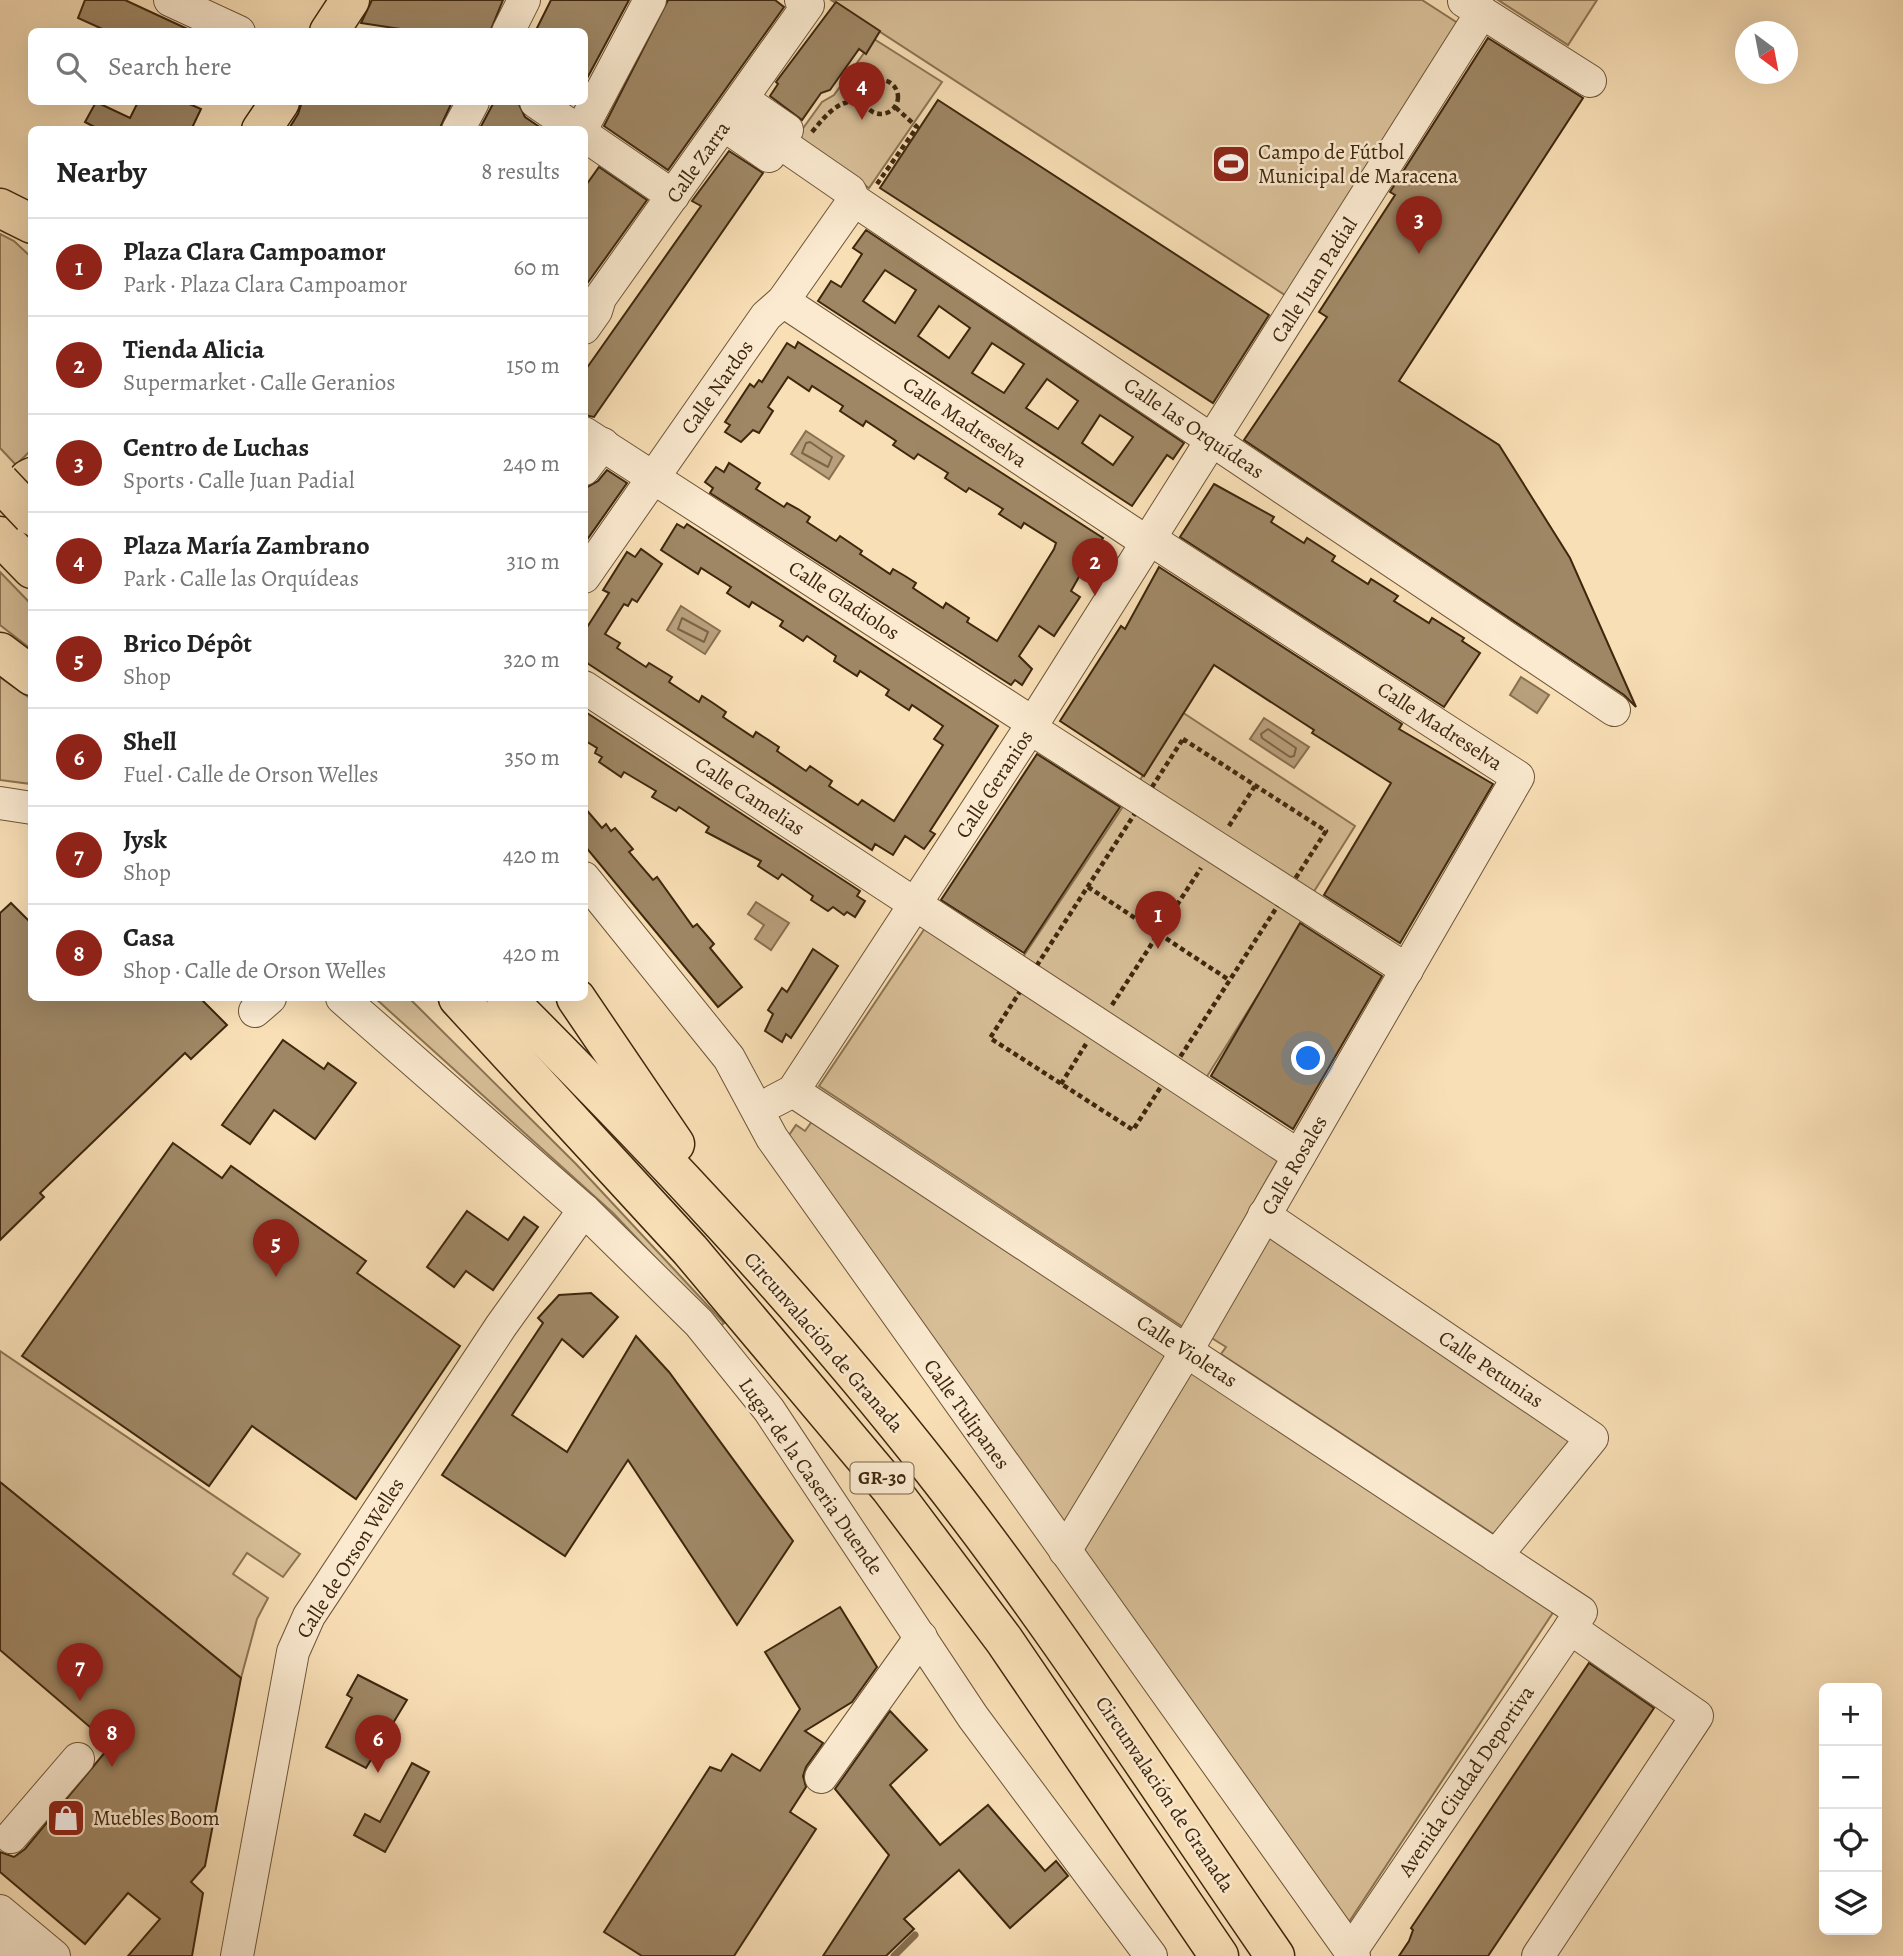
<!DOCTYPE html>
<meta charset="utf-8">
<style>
body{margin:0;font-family:Alegreya,serif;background:#f2f2f2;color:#222}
.controls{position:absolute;right:21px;bottom:21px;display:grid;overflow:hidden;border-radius:10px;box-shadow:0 7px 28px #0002}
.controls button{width:63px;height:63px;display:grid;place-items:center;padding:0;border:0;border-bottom:2px solid #e0e0e0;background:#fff;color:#222;font:35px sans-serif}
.compass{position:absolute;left:1735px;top:21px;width:63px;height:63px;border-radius:50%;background:#fff;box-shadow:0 7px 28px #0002;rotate:148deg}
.you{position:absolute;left:1309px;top:1059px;width:24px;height:24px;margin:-18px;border:5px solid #fff;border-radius:50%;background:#1a73e8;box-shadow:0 0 0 10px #1a73e833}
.badge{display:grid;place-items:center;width:46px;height:46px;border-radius:50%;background:#8f2418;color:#fff;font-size:23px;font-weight:700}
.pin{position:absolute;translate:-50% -58px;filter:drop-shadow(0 2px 4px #0008)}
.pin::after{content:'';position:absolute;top:37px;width:24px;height:21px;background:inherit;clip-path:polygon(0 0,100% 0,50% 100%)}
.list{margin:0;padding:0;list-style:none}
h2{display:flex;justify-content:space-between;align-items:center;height:91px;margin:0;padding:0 28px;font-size:30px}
h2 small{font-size:23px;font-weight:400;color:#767676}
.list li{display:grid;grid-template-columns:46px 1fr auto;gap:21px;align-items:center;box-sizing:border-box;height:98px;padding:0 28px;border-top:2px solid #e0e0e0}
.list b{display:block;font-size:26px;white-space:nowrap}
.list p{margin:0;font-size:23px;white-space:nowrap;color:#767676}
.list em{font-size:23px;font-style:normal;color:#767676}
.icon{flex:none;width:38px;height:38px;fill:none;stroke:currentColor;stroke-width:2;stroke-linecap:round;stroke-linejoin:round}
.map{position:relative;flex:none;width:1903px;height:1956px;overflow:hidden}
.search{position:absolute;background:#fff;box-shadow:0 7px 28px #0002;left:28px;top:28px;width:560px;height:77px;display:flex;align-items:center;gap:18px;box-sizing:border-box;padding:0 24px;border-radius:10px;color:#767676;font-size:26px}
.panel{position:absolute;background:#fff;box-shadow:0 7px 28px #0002;left:28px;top:126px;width:560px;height:875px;border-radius:10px}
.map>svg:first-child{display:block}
.green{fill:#d9c099;stroke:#8c7453;stroke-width:2}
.water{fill:#b9a07d;stroke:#887050;stroke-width:2}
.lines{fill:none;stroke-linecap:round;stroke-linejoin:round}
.shore{stroke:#7c6445;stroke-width:2}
.stream{stroke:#887050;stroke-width:7}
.building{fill:#9f8765;stroke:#3e270d;stroke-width:2;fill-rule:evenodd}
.minor-casing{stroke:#6d5537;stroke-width:34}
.major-casing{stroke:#3e270d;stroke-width:41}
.highway-casing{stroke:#3e270d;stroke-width:41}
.path{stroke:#3e270d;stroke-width:4.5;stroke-dasharray:5 3.5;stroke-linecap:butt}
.minor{stroke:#fbead0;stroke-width:32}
.major{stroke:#f9dfb6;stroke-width:38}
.highway{stroke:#f9dfb6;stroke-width:38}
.highway-bridge-casing{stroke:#3e270d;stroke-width:41;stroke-linecap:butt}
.highway-bridge{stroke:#f9dfb6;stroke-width:38}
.labels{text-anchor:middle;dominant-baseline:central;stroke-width:5;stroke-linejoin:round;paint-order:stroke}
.shield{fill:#fbead0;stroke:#776248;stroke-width:2}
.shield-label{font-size:19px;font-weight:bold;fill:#3e270d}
.poi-label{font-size:21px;fill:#3e270d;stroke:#fbead0;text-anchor:start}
.street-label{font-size:21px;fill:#3e270d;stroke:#fbead0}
</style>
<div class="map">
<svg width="1903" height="1956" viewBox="0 0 1903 1956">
<rect width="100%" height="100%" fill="#f9dfb6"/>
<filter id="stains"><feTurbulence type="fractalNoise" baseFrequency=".00286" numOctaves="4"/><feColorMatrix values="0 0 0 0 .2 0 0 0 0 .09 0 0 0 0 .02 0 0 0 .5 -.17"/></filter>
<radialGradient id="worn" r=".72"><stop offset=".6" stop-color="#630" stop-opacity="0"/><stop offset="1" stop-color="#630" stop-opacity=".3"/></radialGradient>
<g class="green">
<polygon points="831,0 1422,0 1467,29 1291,299"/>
<polygon points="1498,0 1597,0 1568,45"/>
<polygon points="874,39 942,82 869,188 796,138 822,102 834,95"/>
<polygon points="0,234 14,241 31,257 31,450 16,465 0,448"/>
<polygon points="0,572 31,604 31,649 0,625"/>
<polygon points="0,677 31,699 31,784 0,780"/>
<polygon points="1182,712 1355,826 1313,893 1312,906 1300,928 1206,1078 1281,1155 1183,1327 819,1086 927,925 1009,978 1132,793"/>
<polygon points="375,998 409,998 576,1164 724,1323 720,1326 613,1213"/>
<polygon points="815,1117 1167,1353 1067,1528 787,1138 796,1125 805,1131"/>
<polygon points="1268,1234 1575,1441 1495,1535 1221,1354 1226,1347 1210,1337"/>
<polygon points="0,1351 300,1554 283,1577 247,1553 233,1574 268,1598 257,1619 241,1678 0,1482"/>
<polygon points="1193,1367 1554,1611 1349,1922 1083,1552"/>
</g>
<g class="water">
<polygon points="806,431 844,456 829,479 791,454"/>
<polygon points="681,606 720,631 705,654 667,630"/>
<polygon points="1521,677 1549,695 1537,713 1510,695"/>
<polygon points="1264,718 1309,747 1294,768 1250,739"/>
<polygon points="756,902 789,923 771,950 755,939 764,925 748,914"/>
</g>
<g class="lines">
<g class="shore">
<polygon points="810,442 832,457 828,467 802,453 806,443"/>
<polygon points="682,618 708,632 704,642 678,629"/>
<polygon points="1268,729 1296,748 1294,756 1290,757 1262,738 1261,734"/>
</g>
<polyline class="stream" points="894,1956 915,1935"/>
</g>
<g class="building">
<polygon points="85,0 125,0 194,32 109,32 78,18"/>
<polygon points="372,0 503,0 490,32 420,32 361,23"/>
<polygon points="551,0 629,0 584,84 584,32 535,32"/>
<polygon points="668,0 775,0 784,7 668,170 604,126"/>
<polygon points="836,2 880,31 866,54 859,49 830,90 821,93 802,120 770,96 778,84 776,82"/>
<polygon points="1488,38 1583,98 1399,381 1499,445 1570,558 1636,707 1624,695 1244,440 1327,317 1319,312 1395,195 1390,192"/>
<polygon points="938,100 1269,315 1213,403 880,188"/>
<polygon points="96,102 130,118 138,102 185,102 201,109 191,130 100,130 85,122"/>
<polygon points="302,102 452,102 439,130 288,130 298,114"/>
<polygon points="494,102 518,102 525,117 544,130 479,130"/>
<polygon points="729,151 763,173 594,417 584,415 584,372 701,206 692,201"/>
<polygon points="599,167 647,200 584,288 584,188"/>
<path d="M 866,230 L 1184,443 L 1173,459 L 1167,455 L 1132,506 L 818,301 L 831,281 L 841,287 L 862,254 L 853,248 ZM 885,270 L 916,290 L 895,323 L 863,301 ZM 939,306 L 970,328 L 949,358 L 918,336 ZM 992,343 L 1024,364 L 1004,393 L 972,373 ZM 1047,379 L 1078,401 L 1058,429 L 1026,408 ZM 1100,415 L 1133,437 L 1113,465 L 1082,443 Z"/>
<polygon points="798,342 1103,538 1099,544 1106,549 1096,564 1089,559 1071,591 1080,597 1054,636 1039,626 1019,656 1032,669 1022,685 1015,680 1011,685 710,493 713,488 705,482 716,467 724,472 729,463 760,483 756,489 784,507 787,503 798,509 810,517 807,522 836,541 840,536 862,551 860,554 890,574 893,569 905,576 916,583 913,588 943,608 946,603 969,618 967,622 997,641 1054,549 1056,543 1024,523 1021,528 999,514 1003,509 969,488 966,492 945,478 948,473 918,454 914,459 893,445 896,441 866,421 863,426 840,411 843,406 812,386 809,391 788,377 768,407 773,411 759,433 753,430 741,442 725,432 730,425 725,422 750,384 754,387 759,380 762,382 787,343 795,348"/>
<polygon points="607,470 627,483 584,544 584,489 598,481"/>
<polygon points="1214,484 1274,517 1271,522 1304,543 1307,538 1335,556 1332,561 1368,584 1371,579 1398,596 1394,601 1429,623 1432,618 1464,638 1462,641 1480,653 1444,707 1180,537"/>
<polygon points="677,524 684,528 687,524 998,726 930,831 935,834 924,849 905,836 893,855 875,844 872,850 584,661 584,632 609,593 603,590 627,552 635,557 641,549 662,564 637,602 632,599 628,606 624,604 605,634 620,643 617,648 646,667 649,663 672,677 669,682 699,702 702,696 713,703 726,712 723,717 753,737 756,732 767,739 779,747 777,751 806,771 810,766 832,781 829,786 858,805 862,800 894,821 943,745 934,739 943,726 912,705 909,710 886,695 889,690 860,671 857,676 834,661 836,656 807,636 803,641 791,633 780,626 783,621 752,602 749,607 727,593 731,587 701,568 698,574 661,550"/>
<polygon points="1159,567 1402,724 1399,729 1493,784 1400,943 1324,895 1391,783 1312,733 1314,730 1214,665 1144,776 1060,721 1121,626 1125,629"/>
<polygon points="584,711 860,891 857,896 865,901 855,917 847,912 844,915 833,907 828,911 811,900 813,896 782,874 778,879 758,866 761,861 706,832 709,827 679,807 676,811 652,797 656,791 624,772 621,777 599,762 602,757 595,753 597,748 584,740"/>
<polygon points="1037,754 1120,807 1024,953 941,900"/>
<polygon points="584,807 602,828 606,824 611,831 615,828 633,849 629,852 653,880 657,877 693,927 697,924 714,944 710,948 742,987 718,1007 584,845"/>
<polygon points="11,903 32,924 32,998 200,998 227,1025 191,1059 185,1053 40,1193 44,1197 0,1240 0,913"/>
<polygon points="1300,923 1382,976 1293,1129 1211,1076"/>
<polygon points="813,949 838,966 791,1038 786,1034 782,1042 765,1031 773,1014 768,1010 782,988 787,992"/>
<polygon points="283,1040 324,1069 328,1063 356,1083 315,1139 274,1110 250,1144 222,1125"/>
<polygon points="173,1143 222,1178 231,1166 366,1261 357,1273 460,1346 356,1499 252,1426 209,1486 22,1356"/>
<polygon points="467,1211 508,1240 524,1217 538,1227 493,1290 466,1271 454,1287 427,1267"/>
<polygon points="591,1293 618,1317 583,1357 562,1339 512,1415 567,1452 636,1336 669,1372 793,1541 737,1625 628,1460 565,1556 442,1475 543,1323 538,1318 559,1295"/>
<polygon points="0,1482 241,1678 205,1866 191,1882 203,1893 192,1956 128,1956 160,1919 128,1893 85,1944 0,1872 0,1852 14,1857 25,1849 111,1745 0,1650"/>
<polygon points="840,1607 877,1667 852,1702 805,1731 823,1743 806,1767 803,1776 806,1787 790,1812 816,1829 734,1956 642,1956 604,1932 710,1767 721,1771 732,1754 760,1771 800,1709 765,1652"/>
<polygon points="1589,1663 1654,1708 1488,1956 1399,1956 1409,1941 1413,1930 1411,1928"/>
<polygon points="358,1675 407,1700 366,1768 326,1747 352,1698 347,1695"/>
<polygon points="890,1711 927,1750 890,1785 940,1845 988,1805 1045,1871 1056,1861 1068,1876 1010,1928 959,1870 904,1919 914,1929 886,1956 823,1956 889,1855 835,1789"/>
<polygon points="412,1763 429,1772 385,1852 354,1835 365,1814 380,1822"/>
</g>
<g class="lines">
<defs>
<g id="minor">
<polyline points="170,0 239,32"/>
<polyline points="1464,1 1590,81"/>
<polyline points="508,32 524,0"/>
<polyline points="536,102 577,130"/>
<polyline points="724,125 769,156 787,130 742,99"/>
<polyline points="458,130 473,102"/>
<polyline points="581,130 650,0"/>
<polyline points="584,135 673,196"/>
<polyline points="779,142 850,191 854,200 1614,710"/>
<polyline points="783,301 1148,543"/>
<polyline points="584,328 596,311 600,298 808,5 801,0"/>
<polyline points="584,433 1033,723"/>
<polyline points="584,469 603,444"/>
<polyline points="584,577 766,316 783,301 854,200"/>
<polyline points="584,687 1299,1156"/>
<polyline points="1030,728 1407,970"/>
<polyline points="0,803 32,808"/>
<polyline points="584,878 729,1058 772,1138 1354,1956"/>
<polyline points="342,998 584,1210 699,1323 769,1410 973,1717 1151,1956"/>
<polyline points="255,1011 270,998"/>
<polyline points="793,1091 1581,1612 1351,1951"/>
<polyline points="774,1101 793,1091 1030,728 1482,12"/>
<polyline points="1264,1215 1592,1438 1496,1556"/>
<polyline points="1065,1551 1187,1350 1518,777 1150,539"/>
<polyline points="821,1777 921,1637"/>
<polyline points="11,1837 78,1759"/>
<polyline points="0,1911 54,1956"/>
<polyline points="0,1941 18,1956"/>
<polyline points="237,1956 293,1652 309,1616 501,1326 584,1210"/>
<polyline points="1538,1956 1697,1716 1570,1628"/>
</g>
<g id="major">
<polyline points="329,32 350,0"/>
<polyline points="261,130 280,102"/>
<polyline points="0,208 32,224"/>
<polyline points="28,479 32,477"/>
</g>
<g id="highway">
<polyline points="0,536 32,569"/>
<polyline points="0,652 32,676"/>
<polyline points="458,998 690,1250 890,1488 1004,1640 1219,1956"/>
<path d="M 506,998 C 656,1148 802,1303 933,1470 C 1056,1626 1162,1793 1275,1956"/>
<polyline points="576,998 675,1144"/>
</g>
</defs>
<use href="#minor" class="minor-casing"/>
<use href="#major" class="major-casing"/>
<use href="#highway" class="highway-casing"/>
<g class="path">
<circle cx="881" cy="97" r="17"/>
<path d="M 812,132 C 827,114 839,98 864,101"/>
<polyline points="877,184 917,127 895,107"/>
<polygon points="1183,739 1326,831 1133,1130 990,1038"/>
<polyline points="1229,826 1255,786"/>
<polyline points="1088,887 1229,980"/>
<polyline points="1112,1005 1201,868"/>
<polyline points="1061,1084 1086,1044"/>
</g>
<use href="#minor" class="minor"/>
<use href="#major" class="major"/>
<use href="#highway" class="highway"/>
<defs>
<polyline id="highway-bridge" points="0,482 32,516"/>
</defs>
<use href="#highway-bridge" class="highway-bridge-casing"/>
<use href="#highway-bridge" class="highway-bridge"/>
</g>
<defs>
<symbol id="stadium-square" viewBox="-11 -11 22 22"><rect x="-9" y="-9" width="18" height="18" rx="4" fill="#8f2418" stroke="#fbead0"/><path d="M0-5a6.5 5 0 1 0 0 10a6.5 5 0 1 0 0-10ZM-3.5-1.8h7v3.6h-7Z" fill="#fff"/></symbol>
<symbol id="shop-square" viewBox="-11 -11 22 22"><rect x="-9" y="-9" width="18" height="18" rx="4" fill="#8f2418" stroke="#fbead0"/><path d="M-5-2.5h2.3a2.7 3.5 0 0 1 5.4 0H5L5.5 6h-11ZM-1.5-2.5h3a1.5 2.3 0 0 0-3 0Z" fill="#fff"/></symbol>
</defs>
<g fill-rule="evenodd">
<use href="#stadium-square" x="1209" y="142" width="44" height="44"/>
<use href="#shop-square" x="44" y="1796" width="44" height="44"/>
</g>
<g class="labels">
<rect class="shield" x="850.5" y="1462.5" width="63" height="31" rx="5"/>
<g class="shield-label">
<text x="882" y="1478">GR-30</text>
</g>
<g class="poi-label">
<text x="1258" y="152">Campo de Fútbol<tspan x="1258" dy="24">Municipal de Maracena</tspan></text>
<text x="93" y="1818">Muebles Boom</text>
</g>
<g class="street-label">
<text transform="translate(698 162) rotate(-55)">Calle Zarra</text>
<text transform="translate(1314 280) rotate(-58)">Calle Juan Padial</text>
<text transform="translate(717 387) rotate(-55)">Calle Nardos</text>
<text transform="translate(965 422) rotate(34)">Calle Madreselva</text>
<text transform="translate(1194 428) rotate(34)">Calle las Orquídeas</text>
<text transform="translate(844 600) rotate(33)">Calle Gladiolos</text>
<text transform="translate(1440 726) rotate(33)">Calle Madreselva</text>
<text transform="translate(994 784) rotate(-57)">Calle Geranios</text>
<text transform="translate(750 796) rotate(33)">Calle Camelias</text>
<text transform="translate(1294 1165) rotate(-60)">Calle Rosales</text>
<text transform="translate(824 1342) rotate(49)">Circunvalación de Granada</text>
<text transform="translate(1187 1351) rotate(33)">Calle Violetas</text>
<text transform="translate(1491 1369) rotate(34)">Calle Petunias</text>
<text transform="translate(967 1414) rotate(54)">Calle Tulipanes</text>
<text transform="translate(811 1476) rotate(55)">Lugar de la Caseria Duende</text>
<text transform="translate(350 1558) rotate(-58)">Calle de Orson Welles</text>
<text transform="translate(1466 1781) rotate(-56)">Avenida Ciudad Deportiva</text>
<text transform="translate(1165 1794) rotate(56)">Circunvalación de Granada</text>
</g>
</g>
<rect width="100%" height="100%" filter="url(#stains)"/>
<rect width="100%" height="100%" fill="url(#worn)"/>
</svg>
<div class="controls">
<button>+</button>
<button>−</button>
<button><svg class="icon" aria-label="locate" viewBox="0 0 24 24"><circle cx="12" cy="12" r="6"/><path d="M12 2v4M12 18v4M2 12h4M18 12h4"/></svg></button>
<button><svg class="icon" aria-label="layers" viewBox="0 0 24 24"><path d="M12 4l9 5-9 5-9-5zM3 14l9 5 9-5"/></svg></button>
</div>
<svg class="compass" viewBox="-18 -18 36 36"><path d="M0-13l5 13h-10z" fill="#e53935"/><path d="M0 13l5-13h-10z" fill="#767676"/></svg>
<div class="you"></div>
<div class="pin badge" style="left:1158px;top:949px">1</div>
<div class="pin badge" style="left:1095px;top:596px">2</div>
<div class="pin badge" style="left:1419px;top:254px">3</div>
<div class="pin badge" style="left:862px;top:120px">4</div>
<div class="pin badge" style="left:276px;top:1277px">5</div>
<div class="pin badge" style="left:378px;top:1773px">6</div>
<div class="pin badge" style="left:80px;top:1701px">7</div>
<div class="pin badge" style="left:112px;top:1767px">8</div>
<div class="search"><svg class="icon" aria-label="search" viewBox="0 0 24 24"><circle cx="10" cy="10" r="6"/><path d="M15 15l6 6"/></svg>Search here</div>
<section class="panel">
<h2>Nearby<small>8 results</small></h2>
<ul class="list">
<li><span class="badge">1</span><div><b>Plaza Clara Campoamor</b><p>Park · Plaza Clara Campoamor</p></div><em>60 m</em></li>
<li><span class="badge">2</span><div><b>Tienda Alicia</b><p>Supermarket · Calle Geranios</p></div><em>150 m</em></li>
<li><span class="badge">3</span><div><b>Centro de Luchas</b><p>Sports · Calle Juan Padial</p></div><em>240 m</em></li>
<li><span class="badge">4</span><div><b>Plaza María Zambrano</b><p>Park · Calle las Orquídeas</p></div><em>310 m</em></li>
<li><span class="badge">5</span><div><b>Brico Dépôt</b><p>Shop</p></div><em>320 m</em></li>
<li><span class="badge">6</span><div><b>Shell</b><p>Fuel · Calle de Orson Welles</p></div><em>350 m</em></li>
<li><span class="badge">7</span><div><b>Jysk</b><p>Shop</p></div><em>420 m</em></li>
<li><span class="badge">8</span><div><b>Casa</b><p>Shop · Calle de Orson Welles</p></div><em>420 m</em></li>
</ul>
</section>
</div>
